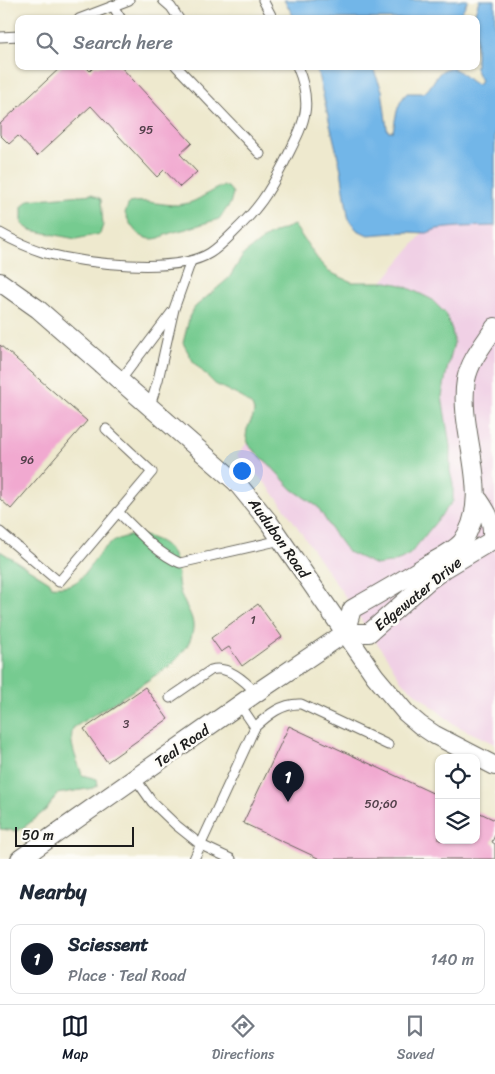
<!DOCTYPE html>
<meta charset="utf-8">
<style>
body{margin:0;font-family:Sriracha,sans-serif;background:#f6f6f7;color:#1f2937}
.controls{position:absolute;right:15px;bottom:15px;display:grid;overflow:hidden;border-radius:10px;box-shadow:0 1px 4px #0004}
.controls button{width:45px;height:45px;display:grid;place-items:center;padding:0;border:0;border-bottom:1px solid #e0e1e3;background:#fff;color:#1f2937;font:25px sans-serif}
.scale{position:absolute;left:15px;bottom:12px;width:119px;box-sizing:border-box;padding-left:5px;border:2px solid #1c1c1c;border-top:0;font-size:14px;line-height:18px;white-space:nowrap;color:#1c1c1c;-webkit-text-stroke:4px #fdfcf7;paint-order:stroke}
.you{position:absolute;left:241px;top:470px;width:18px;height:18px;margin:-12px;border:4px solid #fff;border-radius:50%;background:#1a73e8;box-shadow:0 0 0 8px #1a73e833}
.badge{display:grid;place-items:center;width:32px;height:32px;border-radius:50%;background:#111827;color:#fff;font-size:16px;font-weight:700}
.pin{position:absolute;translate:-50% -41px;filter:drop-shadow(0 1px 2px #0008)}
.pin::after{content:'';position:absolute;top:26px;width:18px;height:15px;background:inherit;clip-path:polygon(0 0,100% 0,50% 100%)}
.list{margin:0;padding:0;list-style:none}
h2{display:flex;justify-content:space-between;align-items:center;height:65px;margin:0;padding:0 20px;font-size:21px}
h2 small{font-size:16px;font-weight:400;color:#747a83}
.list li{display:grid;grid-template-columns:32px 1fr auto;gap:15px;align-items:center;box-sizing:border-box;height:70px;margin:0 10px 10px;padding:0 10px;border:1px solid #e0e1e3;border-radius:10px}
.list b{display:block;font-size:19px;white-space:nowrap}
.list p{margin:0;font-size:16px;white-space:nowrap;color:#747a83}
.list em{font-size:16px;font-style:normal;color:#747a83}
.icon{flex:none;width:28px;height:28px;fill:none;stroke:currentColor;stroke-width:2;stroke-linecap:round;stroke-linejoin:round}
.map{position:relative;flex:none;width:495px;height:859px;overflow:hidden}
.search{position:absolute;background:#fff;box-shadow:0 1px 4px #0004;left:15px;right:15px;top:15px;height:55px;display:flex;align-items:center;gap:12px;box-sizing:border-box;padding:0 18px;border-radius:10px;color:#747a83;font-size:19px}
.sheet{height:145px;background:#fff}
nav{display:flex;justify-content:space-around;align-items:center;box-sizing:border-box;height:70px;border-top:1px solid #e0e1e3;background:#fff;font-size:14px;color:#747a83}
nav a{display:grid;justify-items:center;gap:2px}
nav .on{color:#111827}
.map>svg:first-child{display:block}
.built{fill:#f0d0e5}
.green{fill:#76cb90;stroke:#497456}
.water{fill:#72b6e8;stroke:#476982}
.building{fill:#f1a9d0}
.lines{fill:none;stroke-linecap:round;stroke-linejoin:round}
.service-casing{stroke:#66645a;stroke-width:11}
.minor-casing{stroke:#66645a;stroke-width:20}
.service{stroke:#fff;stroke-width:9}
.minor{stroke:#fff;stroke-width:18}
.labels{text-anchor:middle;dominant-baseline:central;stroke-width:5;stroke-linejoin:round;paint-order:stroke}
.number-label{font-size:12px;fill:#513f49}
.street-label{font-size:15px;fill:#1c1c1c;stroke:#fdfcf7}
</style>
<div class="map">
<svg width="495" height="859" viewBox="0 0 495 859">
<rect width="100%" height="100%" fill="#fdfcf7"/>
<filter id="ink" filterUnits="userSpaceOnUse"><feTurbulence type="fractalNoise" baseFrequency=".02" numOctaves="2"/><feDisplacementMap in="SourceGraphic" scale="10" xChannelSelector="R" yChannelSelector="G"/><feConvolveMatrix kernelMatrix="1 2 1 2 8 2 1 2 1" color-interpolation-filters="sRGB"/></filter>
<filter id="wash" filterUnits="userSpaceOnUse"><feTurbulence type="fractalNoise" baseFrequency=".0096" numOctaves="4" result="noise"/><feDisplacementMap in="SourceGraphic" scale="20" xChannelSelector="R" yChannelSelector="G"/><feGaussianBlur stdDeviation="1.12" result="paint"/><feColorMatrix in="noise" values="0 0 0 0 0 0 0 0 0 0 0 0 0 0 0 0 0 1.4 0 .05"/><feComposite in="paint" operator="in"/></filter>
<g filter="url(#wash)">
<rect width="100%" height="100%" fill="#eee9ce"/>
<polygon class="built" points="495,147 495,744 455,725 401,681 388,659 285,509 267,485 237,455"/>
<g class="green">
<path d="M 224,186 L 228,187 L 233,193 L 230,204 L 219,219 C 204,223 189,229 174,232 C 169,233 164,236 159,238 C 141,243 131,228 125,213 L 129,203 C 147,198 168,208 184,204 C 199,202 210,189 224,186 Z"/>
<polygon points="92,194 101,199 103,225 100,234 76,239 30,230 22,224 22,207 28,200"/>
<polygon points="294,225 319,261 329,272 352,282 387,282 402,285 431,299 446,314 452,330 454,343 447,370 442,396 450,446 450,471 453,484 453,501 410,554 401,559 390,563 376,565 348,552 333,532 318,507 292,489 269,464 250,447 246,437 247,429 253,417 254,411 252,406 243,398 215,384 194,363 183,343 190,315 195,307 229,278 244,254 265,238 276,232"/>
<path d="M 139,535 C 168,540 177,552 178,581 C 179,599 192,611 193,624 C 194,640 183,653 172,664 C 165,670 155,675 147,681 C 123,698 97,712 73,728 C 68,744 78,761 82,775 L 97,779 L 98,785 L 93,788 L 57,794 L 47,809 L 27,825 L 17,831 L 0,829 L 0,551 L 51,583 L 51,586 C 83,589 83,572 100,553 C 110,541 124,535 139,535 Z"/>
</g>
<g class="water">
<polygon points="284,0 468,0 458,19 295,19"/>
<path d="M 479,0 L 495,0 L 495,226 L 459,227 L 437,229 L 427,233 L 407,232 L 368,235 L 357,230 L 350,221 L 348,216 L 341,170 L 316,66 L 372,66 L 382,90 L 387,128 L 388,131 L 393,131 C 396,118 396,104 407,93 L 424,93 C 432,87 435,76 442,71 C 457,61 466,82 478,85 L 481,81 L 474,66 L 476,66 L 476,19 L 473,19 Z"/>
</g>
<g id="blocks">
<g class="building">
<polygon points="62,66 85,66 90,71 95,66 120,66 192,143 180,154 197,172 180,187 164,170 157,177 91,106 37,156 18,136 9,144 0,135 0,124"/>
<polygon points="0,345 87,421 11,509 0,499"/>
<polygon points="258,604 282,637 242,666 229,647 221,652 211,638"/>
<polygon points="145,687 168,719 107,762 84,729"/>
<polygon points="289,726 439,796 439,840 476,840 476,811 495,820 495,835 492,842 495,844 495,859 320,859 243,823"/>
</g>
</g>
</g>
<g filter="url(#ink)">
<use href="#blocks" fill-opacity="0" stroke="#66645a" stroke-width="1"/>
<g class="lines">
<defs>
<g id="service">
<polyline points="163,0 171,7 179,19"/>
<polyline points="263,0 273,19"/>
<polyline points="113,6 121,19"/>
<polyline points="79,19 129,0"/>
<polyline points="0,37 19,36"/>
<polyline points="176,66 260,154"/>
<path d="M 0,233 C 14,241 30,248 45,253 C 84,263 175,275 210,253 C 218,248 226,240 233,233 C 258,209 268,194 284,163 C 303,124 315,109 297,66"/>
<polyline points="120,381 172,312"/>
<polyline points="150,406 158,380 174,309 191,261"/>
<path d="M 118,512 C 137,530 155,552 180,563 L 281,540"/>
<polyline points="0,532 59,582 152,472 106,429"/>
<path d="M 170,698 L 211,670 C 228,665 246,682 256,693"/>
<path d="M 255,727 C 268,715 282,703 301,704 L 388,745"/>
<polyline points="135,778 152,802 176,825 201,845 231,859"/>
<polyline points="194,859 255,727 240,705"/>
</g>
<g id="minor">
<polyline points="0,282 38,309 236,482 268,521 375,676 406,713 420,725 435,735 495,766"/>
<path d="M 345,633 L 352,609 C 377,595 403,580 427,565 C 439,558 453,552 462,542 C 495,495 457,433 466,380 C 470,360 484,344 495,327"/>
<path d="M 345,633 L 369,633 L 428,581 L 446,568 L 491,541 C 495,525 488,513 479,500"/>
<polyline points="20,859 256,693 345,633"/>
</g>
</defs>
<use href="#service" class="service-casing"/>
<use href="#minor" class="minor-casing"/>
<use href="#service" class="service"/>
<use href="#minor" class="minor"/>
</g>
</g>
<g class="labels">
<g class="number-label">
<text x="146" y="130">95</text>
<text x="27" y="460">96</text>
<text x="253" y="620">1</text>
<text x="126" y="724">3</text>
<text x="381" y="804">50;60</text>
</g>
<g class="street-label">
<text transform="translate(279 538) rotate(55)">Audubon Road</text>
<text transform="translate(418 594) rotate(-39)">Edgewater Drive</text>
<text transform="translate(182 746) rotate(-35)">Teal Road</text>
</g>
</g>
</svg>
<div class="controls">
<button><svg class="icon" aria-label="locate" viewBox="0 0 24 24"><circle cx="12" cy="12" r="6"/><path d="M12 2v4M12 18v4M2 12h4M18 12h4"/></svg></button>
<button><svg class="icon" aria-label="layers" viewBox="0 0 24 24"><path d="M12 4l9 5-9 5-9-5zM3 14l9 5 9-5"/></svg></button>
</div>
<div class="scale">50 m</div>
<div class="you"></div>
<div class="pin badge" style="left:288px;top:802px">1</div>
<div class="search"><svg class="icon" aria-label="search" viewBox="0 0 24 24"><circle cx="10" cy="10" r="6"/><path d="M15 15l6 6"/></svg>Search here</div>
</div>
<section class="sheet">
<h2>Nearby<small></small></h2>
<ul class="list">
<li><span class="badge">1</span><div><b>Sciessent</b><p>Place · Teal Road</p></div><em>140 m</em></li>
</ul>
</section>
<nav>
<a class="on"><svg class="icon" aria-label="map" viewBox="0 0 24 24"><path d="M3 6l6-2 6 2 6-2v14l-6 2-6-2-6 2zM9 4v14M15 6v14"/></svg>Map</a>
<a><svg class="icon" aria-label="directions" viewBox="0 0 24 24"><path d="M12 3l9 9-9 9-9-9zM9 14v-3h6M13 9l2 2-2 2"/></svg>Directions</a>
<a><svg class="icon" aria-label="saved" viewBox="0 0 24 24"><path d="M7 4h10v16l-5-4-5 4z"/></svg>Saved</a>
</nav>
